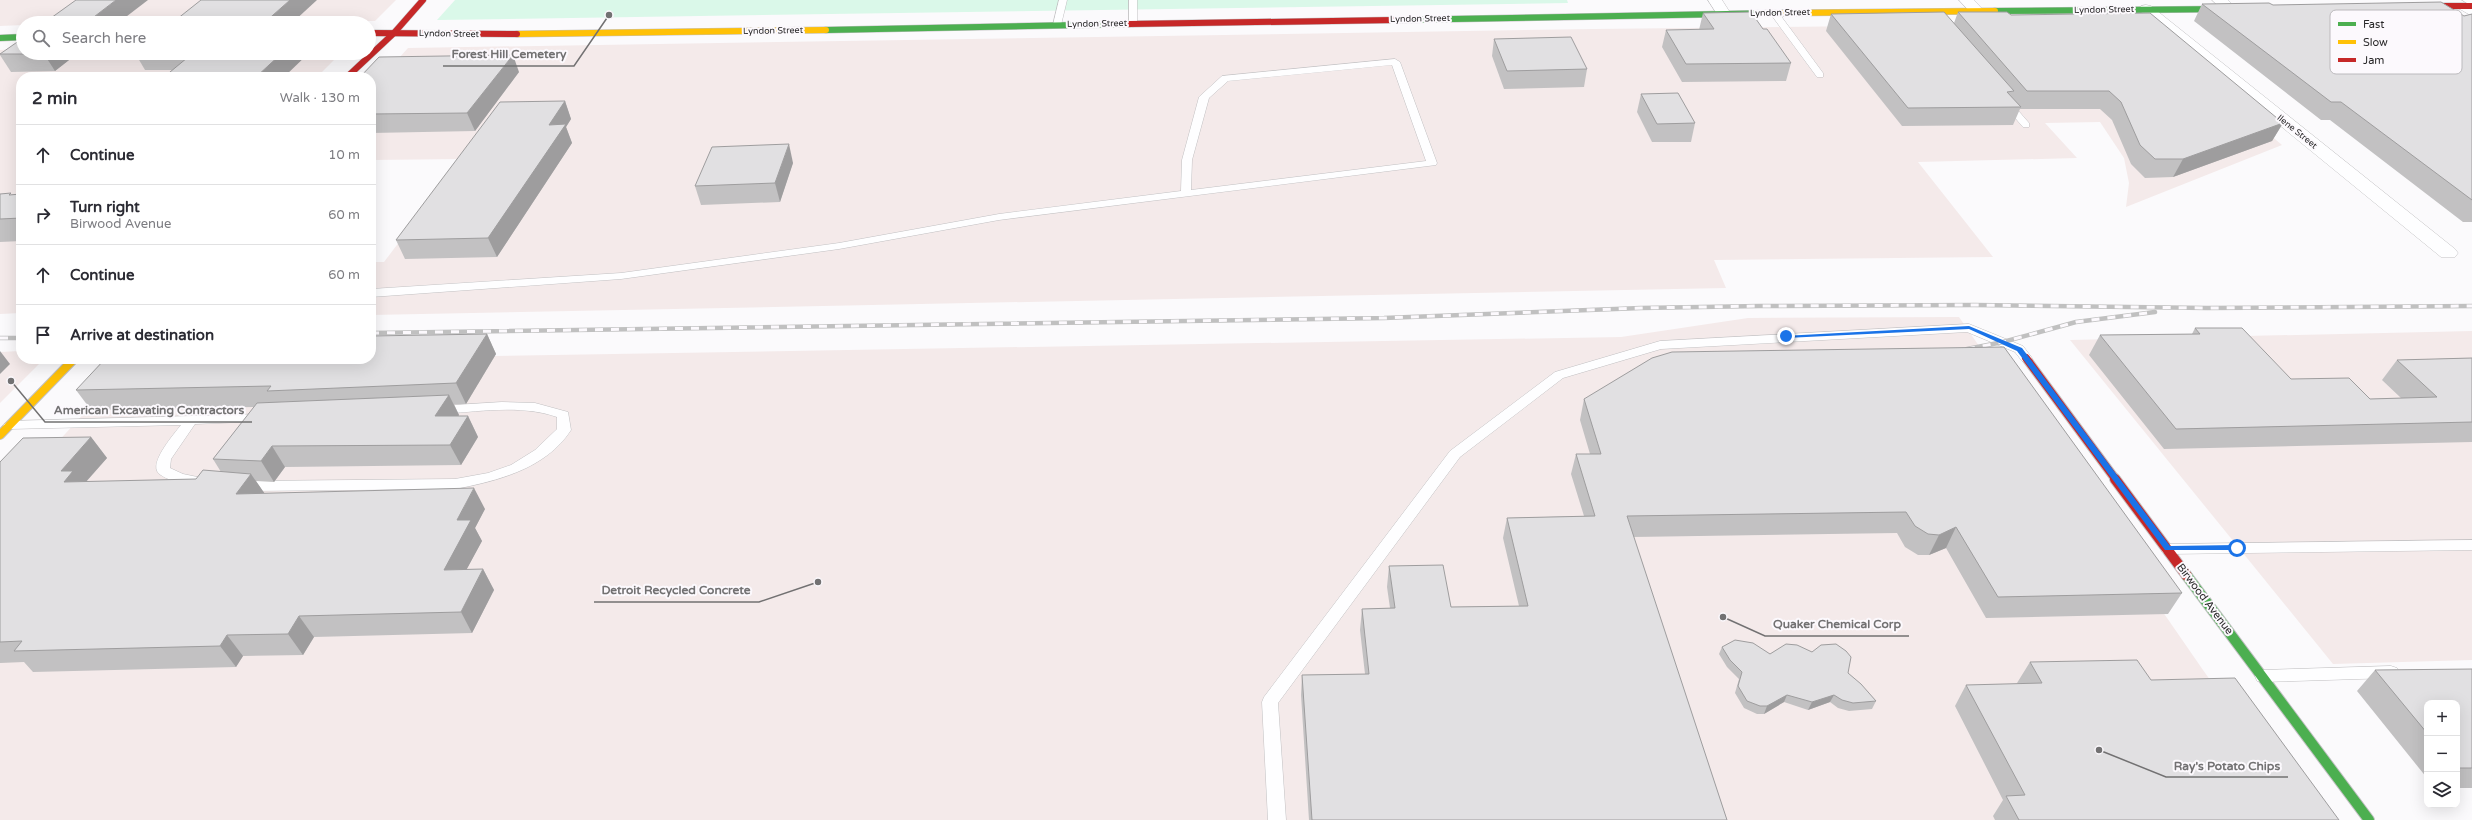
<!DOCTYPE html>
<meta charset="utf-8">
<style>
body{margin:0;font-family:"Varela Round",sans-serif;background:#f7f7f7;color:#2b2b33}
.controls{position:absolute;right:12px;bottom:12px;display:grid;overflow:hidden;border-radius:8px;box-shadow:0 4px 16px #0002}
.controls button{width:36px;height:36px;display:grid;place-items:center;padding:0;border:0;border-bottom:1px solid #e1e1e2;background:#fff;color:#2b2b33;font:20px sans-serif}
.stop{position:absolute;width:12px;height:12px;margin:-9px;border:3px solid #1a73e8;border-radius:50%;background:#fff}
.stop.end{background:#1a73e8;border-color:#fff;box-shadow:0 1px 4px #0008}
.list{margin:0;padding:0;list-style:none}
h2{display:flex;justify-content:space-between;align-items:center;height:52px;margin:0;padding:0 16px;font-size:17px}
h2 small{font-size:13px;font-weight:400;color:#7c7c81}
.list li{display:grid;grid-template-columns:26px 1fr auto;gap:12px;align-items:center;box-sizing:border-box;height:60px;padding:0 16px;border-top:1px solid #e1e1e2}
.list b{display:block;font-size:15px;white-space:nowrap}
.list p{margin:0;font-size:13px;white-space:nowrap;color:#7c7c81}
.list em{font-size:13px;font-style:normal;color:#7c7c81}
.icon{flex:none;width:22px;height:22px;fill:none;stroke:currentColor;stroke-width:2;stroke-linecap:round;stroke-linejoin:round}
.map{position:relative;flex:none;width:2472px;height:820px;overflow:hidden}
.search{position:absolute;background:#fff;box-shadow:0 4px 16px #0002;left:16px;top:16px;width:360px;height:44px;display:flex;align-items:center;gap:10px;box-sizing:border-box;padding:0 14px;border-radius:22px;color:#7c7c81;font-size:15px}
.panel{position:absolute;background:#fff;box-shadow:0 4px 16px #0002;left:16px;top:72px;width:360px;height:292px;border-radius:16px}
.map>svg:first-child{display:block}
.industrial{fill:#f4eaea}
.green{fill:#daf8e9}
.lines{fill:none;stroke-linecap:round;stroke-linejoin:round}
.lane-casing{stroke:#c1c0c2;stroke-width:1}
.street-casing{stroke:#c1c0c2;stroke-width:1}
.fast-far1-casing{stroke:#c1c0c2;stroke-width:7}
.fast-casing{stroke:#c1c0c2;stroke-width:12}
.slow-far1-casing{stroke:#c1c0c2;stroke-width:7}
.slow-casing{stroke:#c1c0c2;stroke-width:10}
.jam-far2-casing{stroke:#c1c0c2;stroke-width:7}
.jam-far1-casing{stroke:#c1c0c2;stroke-width:10}
.jam-casing{stroke:#c1c0c2;stroke-width:12}
.lane{fill:#fefeff;fill-rule:evenodd}
.street{fill:#fefeff;fill-rule:evenodd}
.fast-far1{stroke:#4caf50;stroke-width:6}
.fast{stroke:#4caf50;stroke-width:10}
.slow-far1{stroke:#ffc107;stroke-width:6}
.slow{stroke:#ffc107;stroke-width:8}
.jam-far2{stroke:#c62828;stroke-width:6}
.jam-far1{stroke:#c62828;stroke-width:8}
.jam{stroke:#c62828;stroke-width:10}
.rail-casing{stroke:#c0c0c0;stroke-width:4.5}
.rail{stroke:#fcf9fd;stroke-width:3;stroke-dasharray:8;stroke-linecap:butt}
.wall{fill:#c2c1c2}
.shaded-wall{fill:#9e9d9e}
.building{fill:#e1e0e2;stroke:#9e9d9e}
.route{fill:#1a73e8}
.labels{text-anchor:middle;dominant-baseline:central;stroke-width:4;stroke-linejoin:round;paint-order:stroke}
.far-street-label{font-size:9px;fill:#282728;stroke:#fcf9fd}
.street-label{font-size:11px;fill:#282728;stroke:#fcf9fd}
.key{fill:#fcf9fd;stroke:#bcbabd;stroke-width:1}
.key-label{font-size:11px;fill:#282728}
.leader{fill:none;stroke:#727172;stroke-width:1.5}
.callout-dot{fill:#727172;stroke:#fcf9fd;stroke-width:1.5}
.callout-label{font-size:12px;text-anchor:middle;font-weight:bold;fill:#727172;stroke:#fcf9fd;stroke-width:4;stroke-linejoin:round;paint-order:stroke}
</style>
<div class="map">
<svg width="2472" height="820" viewBox="0 0 2472 820">
<rect width="100%" height="100%" fill="#fbfafc"/>
<g class="industrial">
<polygon points="0,0 396,0 375,21 23,23 23,25 0,26"/>
<polygon points="2138,23 2282,145 2126,207 2129,183 2124,158 2100,122 2045,123 2077,158 1918,162 1993,257 1714,260 1726,288 371,315 371,262 384,262 462,159 371,160 371,89 408,48 1593,29"/>
<polygon points="23,49 23,53 341,53 317,77 21,77 21,313 0,314 0,50"/>
<polygon points="1959,317 2203,670 2310,820 0,820 0,505 131,362 1621,337 1748,318"/>
<polygon points="2472,331 2472,660 2333,664 2070,340"/>
<polygon points="21,351 21,359 44,359 0,403 0,352"/>
</g>
<polygon class="green" points="455,0 1567,0 1568,3 437,20"/>
<g class="lines">
<defs>
<g id="lane">
<polygon points="1059,0 1067,0 1061,25 1057,28 1053,25"/>
<polygon points="1129,0 1137,0 1137,24 1133,27 1129,24"/>
<polygon points="2458,4 2464,4 2472,9 2472,16 2458,8"/>
<polygon points="1772,12 1778,12 1823,73 1823,77 1817,77 1772,16"/>
<path d="M 1395,59 L 1400,62 L 1437,163 L 1436,165 L 999,220 L 839,249 L 621,279 L 371,297 L 371,289 L 621,273 L 839,243 L 999,214 L 1181,191 L 1182,160 L 1199,97 L 1222,76 ZM 1392,65 L 1426,161 L 1191,190 L 1192,160 L 1209,98 L 1228,81 Z"/>
<polygon points="2006,99 2009,100 2029,123 2029,127 2023,127 2003,104 2003,100"/>
<polygon points="1969,324 2023,346 2032,358 2026,362 2022,361 2015,352 1967,332 1661,349 1563,378 1460,457 1278,703 1286,820 1268,820 1262,702 1264,697 1450,451 1555,372 1660,341"/>
<path d="M 502,402 L 535,403 L 568,412 L 571,430 C 546,469 497,481 455,489 L 243,491 L 238,489 L 236,486 L 238,483 L 243,481 L 455,479 L 488,473 L 511,465 L 535,450 L 557,429 L 557,417 C 520,404 477,412 439,414 L 432,410 L 439,406 Z"/>
<path d="M 262,414 L 267,415 L 269,418 L 267,421 L 195,424 L 171,459 L 170,468 L 183,474 L 207,479 L 209,482 L 207,485 C 198,488 185,485 176,482 C 171,480 159,476 157,471 C 152,459 174,434 181,425 L 10,429 L 3,425 L 10,421 Z"/>
<polygon points="2472,540 2472,550 2168,554 2163,553 2161,549 2163,545 2168,544"/>
<polygon points="2391,666 2397,668 2399,672 2397,676 2391,678 2263,682 2257,681 2255,676 2257,671 2263,670"/>
</g>
<g id="street">
<polygon points="1708,0 1722,0 1731,14 1729,17 1719,17"/>
<polygon points="1959,0 1974,0 1984,11 1977,15 1972,14"/>
<polygon points="2212,0 2228,0 2237,9 2235,12 2225,12"/>
<polygon points="2462,0 2472,0 2472,6"/>
<polygon points="2146,5 2151,6 2455,249 2458,253 2455,257 2441,257 2141,12 2139,9 2141,6"/>
</g>
<g id="fast-far1">
<polyline points="1995,11 2229,9"/>
<polyline points="1395,20 1783,13"/>
<polyline points="826,30 1129,24"/>
<polyline points="0,38 23,37"/>
</g>
<polyline id="fast" points="2187,576 2369,820"/>
<g id="slow-far1">
<polyline points="1783,13 1995,11"/>
<polyline points="517,34 826,30"/>
</g>
<polyline id="slow" points="0,435 74,359"/>
<g id="jam-far2">
<polyline points="2417,6 2472,6"/>
<polyline points="1129,24 1395,20"/>
<polyline points="369,33 517,34"/>
<polyline points="347,77 394,33 423,0"/>
</g>
<polyline id="jam-far1" points="2026,358 2116,480"/>
<polyline id="jam" points="2115,479 2187,576"/>
</defs>
<use href="#lane" class="lane-casing"/>
<use href="#street" class="street-casing"/>
<use href="#fast-far1" class="fast-far1-casing"/>
<use href="#fast" class="fast-casing"/>
<use href="#slow-far1" class="slow-far1-casing"/>
<use href="#slow" class="slow-casing"/>
<use href="#jam-far2" class="jam-far2-casing"/>
<use href="#jam-far1" class="jam-far1-casing"/>
<use href="#jam" class="jam-casing"/>
<use href="#lane" class="lane"/>
<use href="#street" class="street"/>
<use href="#fast-far1" class="fast-far1"/>
<use href="#fast" class="fast"/>
<use href="#slow-far1" class="slow-far1"/>
<use href="#slow" class="slow"/>
<use href="#jam-far2" class="jam-far2"/>
<use href="#jam-far1" class="jam-far1"/>
<use href="#jam" class="jam"/>
<defs>
<g id="rail">
<polyline points="371,333 1384,318 1641,308 1760,306 1974,305 2207,308 2472,306"/>
<polyline points="0,338 21,338"/>
<polyline points="1967,349 2003,342 2076,322 2155,312"/>
</g>
</defs>
<use href="#rail" class="rail-casing"/>
<use href="#rail" class="rail"/>
</g>
<g class="wall">
<polygon points="2202,4 2273,5 2464,16 2472,14 2472,222 2463,222 2330,120 2321,120 2194,21"/>
<polygon points="1958,12 2011,15 2283,123 2272,141 2173,177 2145,178 2131,164 2112,120 2100,109 2020,109 2013,125 1902,126 1826,31 1831,14 1954,23"/>
<polygon points="1703,13 1763,29 1791,63 1786,81 1682,82 1662,47 1666,30 1699,30"/>
<polygon points="1494,39 1587,69 1584,87 1504,89 1492,56"/>
<polygon points="78,53 55,71 11,72 0,55 0,54"/>
<polygon points="135,53 309,53 173,70 145,70"/>
<polygon points="519,72 475,131 371,133 371,77"/>
<polygon points="1641,94 1695,123 1691,142 1652,142 1637,112"/>
<polygon points="565,101 571,119 566,127 572,143 497,257 405,259 396,240"/>
<polygon points="793,163 780,202 701,205 695,186"/>
<polygon points="0,194 11,195 21,194 21,241 0,242"/>
<polygon points="2195,328 2291,379 2370,399 2401,398 2382,380 2397,360 2472,358 2472,442 2164,449 2089,355 2100,335 2192,334"/>
<polygon points="487,334 496,354 466,404 454,404 459,415 458,416 468,416 478,437 461,465 285,467 274,482 256,481 264,493 485,509 475,528 482,541 466,570 483,569 494,590 472,633 314,637 303,655 243,656 236,667 33,672 24,662 0,663 0,462 91,437 107,458 86,482 196,479 221,472 213,459 254,407 91,410 76,390"/>
<polygon points="1584,399 2182,593 2168,614 1986,618 1946,548 1929,555 1918,555 1905,547 1897,533 1633,537 1727,820 1309,820 1301,695 1302,675 1365,674 1360,630 1362,609 1390,608 1387,587 1389,566 1451,607 1519,606 1503,538 1507,518 1584,516 1571,474 1576,454 1590,454 1580,420"/>
<polygon points="1722,647 1770,654 1848,673 1876,701 1872,709 1849,711 1838,708 1830,702 1808,710 1784,702 1764,714 1757,714 1744,708 1735,693 1739,679 1727,667 1719,654"/>
<polygon points="2030,662 2151,680 2339,820 1995,820 1993,816 2003,800 1955,706 1966,685 2018,684 2017,683"/>
<polygon points="2472,669 2472,788 2457,788 2457,703 2427,703 2427,778 2357,691 2375,670"/>
</g>
<g class="shaded-wall">
<polygon points="116,0 148,0 118,23 86,23"/>
<polygon points="290,0 317,0 292,23 264,23"/>
<polygon points="45,53 78,53 55,71 44,54"/>
<polygon points="282,53 309,53 284,77 256,77"/>
<polygon points="513,55 519,72 475,131 467,113"/>
<polygon points="565,101 571,119 566,127 572,143 497,257 488,238 549,125"/>
<polygon points="2283,123 2272,141 2173,177 2183,159"/>
<polygon points="789,144 793,163 780,202 775,183"/>
<polygon points="487,334 496,354 466,404 456,383"/>
<polygon points="0,351 10,364 0,374"/>
<polygon points="449,395 459,415 446,437 435,416"/>
<polygon points="468,416 478,437 461,465 450,445"/>
<polygon points="91,437 107,458 83,485 64,482 61,471"/>
<polygon points="272,446 285,467 274,482 261,461"/>
<polygon points="251,474 265,494 236,494"/>
<polygon points="474,488 485,509 475,528 482,541 455,591 444,570 457,520"/>
<polygon points="1956,527 1946,548 1929,555 1939,535"/>
<polygon points="483,569 494,590 472,633 461,612"/>
<polygon points="299,616 314,637 303,655 288,634"/>
<polygon points="227,635 243,656 236,667 220,646"/>
<polygon points="1787,695 1784,702 1764,714 1767,706"/>
<polygon points="1834,695 1830,702 1808,710 1812,702"/>
</g>
<g class="building">
<polygon points="76,0 116,0 86,23 44,23"/>
<polygon points="201,0 290,0 264,23 172,23"/>
<polygon points="2441,2 2464,16 2472,14 2472,200 2341,102 2331,102 2202,4 2269,3 2273,5"/>
<polygon points="1751,12 1763,29 1767,29 1791,63 1686,64 1666,30 1714,29 1703,13"/>
<polygon points="1944,12 2014,91 2007,92 2021,107 1908,108 1831,14"/>
<polygon points="1958,12 2007,12 2011,15 2150,13 2283,123 2183,159 2155,159 2140,145 2121,102 2109,91 2027,91"/>
<polygon points="1571,37 1587,69 1507,71 1494,39"/>
<polygon points="23,38 23,53 45,53 44,54 0,54"/>
<polygon points="193,53 282,53 256,77 164,77"/>
<polygon points="513,55 467,113 371,114 371,77 360,77 379,57"/>
<polygon points="1678,93 1695,123 1657,124 1641,94"/>
<polygon points="565,101 549,125 566,124 488,238 396,240 500,102"/>
<polygon points="789,144 775,183 695,186 712,147"/>
<polygon points="11,193 9,195 21,194 21,218 0,219 0,194"/>
<polygon points="2195,328 2242,328 2291,379 2349,378 2370,399 2437,397 2397,360 2472,358 2472,422 2176,429 2100,335 2200,334"/>
<polygon points="487,334 456,383 267,391 271,386 76,390 105,359 371,359 371,336"/>
<polygon points="2004,347 2182,593 1998,597 1956,527 1939,535 1928,534 1915,526 1906,512 1627,516 1727,820 1312,820 1302,675 1369,674 1362,609 1395,608 1389,566 1443,565 1451,607 1528,606 1507,518 1595,516 1576,454 1601,454 1584,399 1652,358 1672,352"/>
<polygon points="449,395 435,416 468,416 450,445 272,446 261,461 213,459 257,403"/>
<polygon points="91,437 61,471 73,471 64,482 196,479 203,470 251,474 236,494 474,488 457,520 471,520 444,570 483,569 461,612 299,616 288,634 227,635 220,646 14,651 22,641 0,642 0,462 23,438"/>
<polygon points="1735,640 1753,643 1770,654 1786,644 1797,645 1812,652 1821,645 1836,644 1846,651 1851,657 1848,673 1861,684 1876,701 1853,703 1842,700 1834,695 1812,702 1787,695 1767,706 1760,706 1747,701 1738,686 1742,672 1730,660 1722,647"/>
<polygon points="2137,660 2151,680 2235,678 2339,820 2019,820 2006,796 2025,795 1966,685 2042,683 2030,662"/>
<polygon points="2472,669 2472,768 2457,768 2457,703 2427,703 2427,733 2375,670"/>
</g>
<polygon class="route" points="1969,326 2022,348 2170,546 2237,545 2241,548 2240,550 2165,550 2017,351 1969,329 1786,338 1783,336"/>
<g class="labels">
<g class="far-street-label">
<text transform="translate(2104 10) rotate(-1)">Lyndon Street</text>
<text transform="translate(1780 13) rotate(-1)">Lyndon Street</text>
<text transform="translate(1420 19) rotate(-1)">Lyndon Street</text>
<text transform="translate(1097 24) rotate(-1)">Lyndon Street</text>
<text transform="translate(773 31) rotate(-1)">Lyndon Street</text>
<text transform="translate(449 34) rotate(1)">Lyndon Street</text>
<text transform="translate(2297 132) rotate(39)">Ilene Street</text>
</g>
<g class="street-label">
<text transform="translate(2205 599) rotate(53)">Birwood Avenue</text>
</g>
</g>
<rect x="2330" y="10" width="132" height="64" rx="6" class="key"/>
<rect x="2338" y="22" width="18" height="4" fill="#4caf50"/>
<rect x="2338" y="40" width="18" height="4" fill="#ffc107"/>
<rect x="2338" y="58" width="18" height="4" fill="#c62828"/>
<g class="key-label">
<text x="2363" y="28">Fast</text>
<text x="2363" y="46">Slow</text>
<text x="2363" y="64">Jam</text>
</g>
<path class="leader" d="M609 15L574 66H443M11 381L45 422H252M818 582L759 602H594M1723 617L1765 636H1909M2099 750L2166 777H2288"/>
<g class="callout-dot">
<circle cx="609" cy="15" r="4"/>
<circle cx="11" cy="381" r="4"/>
<circle cx="818" cy="582" r="4"/>
<circle cx="1723" cy="617" r="4"/>
<circle cx="2099" cy="750" r="4"/>
</g>
<g class="callout-label">
<text x="509" y="58">Forest Hill Cemetery</text>
<text x="149" y="414">American Excavating Contractors</text>
<text x="676" y="594">Detroit Recycled Concrete</text>
<text x="1837" y="628">Quaker Chemical Corp</text>
<text x="2227" y="770">Ray's Potato Chips</text>
</g>
</svg>
<div class="controls">
<button>+</button>
<button>−</button>
<button><svg class="icon" aria-label="layers" viewBox="0 0 24 24"><path d="M12 4l9 5-9 5-9-5zM3 14l9 5 9-5"/></svg></button>
</div>
<div class="stop" style="left:2237px;top:548px"></div>
<div class="stop end" style="left:1786px;top:336px"></div>
<div class="search"><svg class="icon" aria-label="search" viewBox="0 0 24 24"><circle cx="10" cy="10" r="6"/><path d="M15 15l6 6"/></svg>Search here</div>
<section class="panel">
<h2>2 min<small>Walk · 130 m</small></h2>
<ul class="list">
<li><svg class="icon" aria-label="ahead" viewBox="0 0 24 24"><path d="M12 20V5M6 11l6-6 6 6"/></svg><div><b>Continue</b></div><em>10 m</em></li>
<li><svg class="icon" aria-label="right" viewBox="0 0 24 24"><path d="M7 20v-9h11M14 6l5 5-5 5"/></svg><div><b>Turn right</b><p>Birwood Avenue</p></div><em>60 m</em></li>
<li><svg class="icon" aria-label="ahead" viewBox="0 0 24 24"><path d="M12 20V5M6 11l6-6 6 6"/></svg><div><b>Continue</b></div><em>60 m</em></li>
<li><svg class="icon" aria-label="arrive" viewBox="0 0 24 24"><path d="M6 21V4h12l-3 4 3 4H6"/></svg><div><b>Arrive at destination</b></div></li>
</ul>
</section>
</div>
